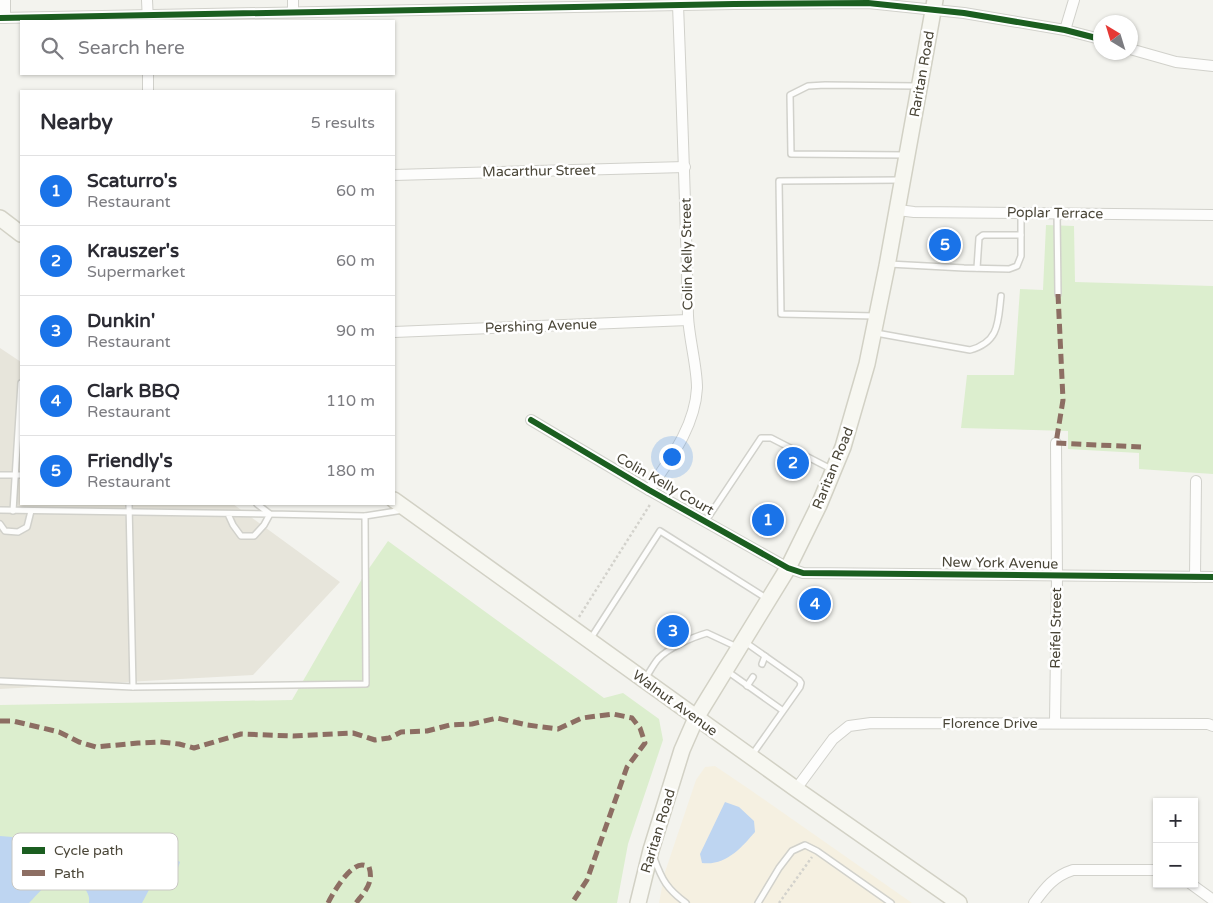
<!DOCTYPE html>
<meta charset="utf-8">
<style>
body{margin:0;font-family:"Varela Round",sans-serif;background:#f7f7f7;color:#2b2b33}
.controls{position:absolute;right:15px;bottom:15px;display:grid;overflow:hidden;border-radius:0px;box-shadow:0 1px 4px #0004}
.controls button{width:45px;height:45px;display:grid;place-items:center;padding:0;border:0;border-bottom:1px solid #e1e1e2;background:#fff;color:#2b2b33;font:25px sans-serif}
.compass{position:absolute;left:1093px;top:15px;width:45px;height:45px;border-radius:50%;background:#fff;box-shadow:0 1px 4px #0004;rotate:322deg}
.you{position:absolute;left:671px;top:456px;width:18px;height:18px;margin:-12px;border:4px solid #fff;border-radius:50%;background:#1a73e8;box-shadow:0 0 0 8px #1a73e833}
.badge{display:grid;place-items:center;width:32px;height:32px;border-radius:50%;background:#1a73e8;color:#fff;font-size:16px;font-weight:700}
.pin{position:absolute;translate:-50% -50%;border:2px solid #fff;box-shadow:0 1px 5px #0006}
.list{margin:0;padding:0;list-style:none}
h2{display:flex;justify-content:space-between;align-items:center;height:65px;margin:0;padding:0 20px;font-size:21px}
h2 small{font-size:16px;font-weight:400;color:#7c7c81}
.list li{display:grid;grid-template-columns:32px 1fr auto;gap:15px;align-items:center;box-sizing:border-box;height:70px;padding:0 20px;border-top:1px solid #e1e1e2}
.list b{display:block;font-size:19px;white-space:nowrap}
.list p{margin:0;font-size:16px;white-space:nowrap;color:#7c7c81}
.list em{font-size:16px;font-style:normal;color:#7c7c81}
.icon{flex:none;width:28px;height:28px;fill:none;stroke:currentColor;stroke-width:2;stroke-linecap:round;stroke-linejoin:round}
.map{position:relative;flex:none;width:1213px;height:903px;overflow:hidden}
.search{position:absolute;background:#fff;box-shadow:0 1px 4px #0004;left:20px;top:20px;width:375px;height:55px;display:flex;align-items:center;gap:12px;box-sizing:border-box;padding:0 18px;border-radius:0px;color:#7c7c81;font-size:19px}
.panel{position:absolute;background:#fff;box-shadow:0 1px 4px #0004;left:20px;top:90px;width:375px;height:415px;border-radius:0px}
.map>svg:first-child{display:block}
.residential{fill:#e7e5db}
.commercial{fill:#f5f0e1}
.green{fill:#dceece}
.water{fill:#bed5f1}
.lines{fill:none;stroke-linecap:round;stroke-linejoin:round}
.lane-casing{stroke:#d1d1cb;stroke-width:8}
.street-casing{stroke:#d1d1cb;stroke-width:12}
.secondary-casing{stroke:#d2d1c5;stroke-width:18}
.path{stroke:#d3d2cc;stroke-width:2.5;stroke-dasharray:2.5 2.5;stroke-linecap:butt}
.lane{stroke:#fdfdfc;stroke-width:5}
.street{stroke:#fdfdfc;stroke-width:10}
.secondary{stroke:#f7f7f1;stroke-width:15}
.quiet{stroke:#8d6e63;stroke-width:5;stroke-dasharray:10 5;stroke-linecap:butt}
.cycleway-casing{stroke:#fff;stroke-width:9}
.cycleway{stroke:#1b5e20;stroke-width:6}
.labels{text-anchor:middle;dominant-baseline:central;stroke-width:5;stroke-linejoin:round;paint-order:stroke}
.street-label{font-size:14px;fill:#4a4638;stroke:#fff}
.key{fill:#fff;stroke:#c9c8c3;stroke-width:1}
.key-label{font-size:14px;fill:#4a4638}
</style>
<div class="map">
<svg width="1213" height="903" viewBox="0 0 1213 903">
<rect width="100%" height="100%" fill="#f3f3ee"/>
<polygon class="residential" points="0,348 21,362 21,504 233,504 340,582 253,675 0,689"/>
<polygon class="commercial" points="715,766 749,789 912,903 659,903 665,872 696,780 705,767"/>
<g class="green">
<polygon points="1046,225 1074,226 1075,282 1213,286 1213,474 1139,469 1139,453 1068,449 1068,431 961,428 967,375 1014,375 1020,289 1043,290"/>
<polygon points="388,541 604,698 623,693 659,719 663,740 628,844 617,903 0,903 0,705 292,700 363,577"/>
</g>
<g class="water">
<path d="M 725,802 L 739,807 L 754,821 L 755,832 C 741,848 726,866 702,863 L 700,854 Z"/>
<path d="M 76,833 L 144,853 L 170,856 L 180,862 L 176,873 L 151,886 L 142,903 L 89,903 C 92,887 69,875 56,880 C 45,884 37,895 29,903 L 0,903 L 0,836 L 25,838 Z"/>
</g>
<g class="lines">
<defs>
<g id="lane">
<polyline points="905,155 791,154 790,95 808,86 825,85 917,86"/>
<polyline points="1057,213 1058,294"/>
<polyline points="889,264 964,268 1009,269 1017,266 1021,256 1021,213"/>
<polyline points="977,268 979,238 983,235 1021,235"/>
<polyline points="875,316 781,314 779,181 900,180"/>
<path d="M 876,333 L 970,350 C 1000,342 998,321 1001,296"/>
<polyline points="0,475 21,475"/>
<polyline points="129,504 133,687"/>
<polyline points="257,504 270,514 365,516 403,510"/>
<polyline points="0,510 270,514 264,525 254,536 241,536 233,525 228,514"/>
<polyline points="13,511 21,383"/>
<polyline points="705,522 761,438 771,438 833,470"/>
<polyline points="0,524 5,531 18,532 27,527 31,511"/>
<polyline points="591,638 660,531 766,598"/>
<polyline points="745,642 799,680 801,683 800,687 752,755"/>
<polyline points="762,664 765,656"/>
<polyline points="727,671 782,710"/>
<path d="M 645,679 C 649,673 653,665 658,659 C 668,648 693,637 707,633 L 737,647"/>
<polyline points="0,681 133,687 366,684 365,516"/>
<polyline points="747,686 753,677"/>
<path d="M 654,858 C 662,880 667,889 686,903"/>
<polyline points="758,903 779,868 792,851 805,845 817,851 891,903"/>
</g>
<g id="street">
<polyline points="5,0 5,18"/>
<polyline points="147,0 148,21"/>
<polyline points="293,0 293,12"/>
<polyline points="0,18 734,4 868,3 964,13 1065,30 1100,39"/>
<polyline points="1065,30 1074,0"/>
<polyline points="1130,49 1176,62 1213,66"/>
<polyline points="148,74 148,91"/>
<polyline points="394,175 685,167"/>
<polyline points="898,210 914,212 1213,215"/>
<polyline points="394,332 688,320"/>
<polyline points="531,420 649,490 788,568 803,573 1213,577"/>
<path d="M 649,490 C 670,459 695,427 697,388 C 697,366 689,339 688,316 C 686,212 682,109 678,5"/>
<polyline points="1195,577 1196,481"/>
<polyline points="1055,722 1057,577 1056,443"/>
<polyline points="796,789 833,739 849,726 871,723 1208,724 1213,726"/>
<polyline points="1191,884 1213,900"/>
<path d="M 1034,903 C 1045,888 1054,876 1073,870 L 1157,870"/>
</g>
<g id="secondary">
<polyline points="0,218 21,234"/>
<polyline points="394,500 796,789 959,903"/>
<polyline points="638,903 651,850 682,750 696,718 788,568 819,505 843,447 867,364 887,266 935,0"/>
</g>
</defs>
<use href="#lane" class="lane-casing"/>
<use href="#street" class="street-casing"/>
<use href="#secondary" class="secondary-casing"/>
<g class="path">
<polyline points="579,617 651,503"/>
<polyline points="779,903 812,857"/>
</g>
<use href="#lane" class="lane"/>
<use href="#street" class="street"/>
<use href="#secondary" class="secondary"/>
<g class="quiet">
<polyline points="1058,294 1063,400 1056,443 1141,447"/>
<polyline points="0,721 13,721 59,732 79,742 96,747 138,743 160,742 179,744 194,748 241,734 293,736 353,733 375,740 389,738 401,732 427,731 450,725 472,724 497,718 527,725 558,729 582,718 613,714 632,718 640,728 645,743 627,767 587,880 572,903"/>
<path d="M 328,903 C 333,893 349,865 362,865 C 364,865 367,866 369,867 C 374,883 365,891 356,903"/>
</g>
<defs>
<g id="cycleway">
<polyline points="0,18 734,4 868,3 964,13 1065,30 1100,39"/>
<polyline points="531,420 649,490 788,568 803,573 1213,577"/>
</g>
</defs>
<use href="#cycleway" class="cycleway-casing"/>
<use href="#cycleway" class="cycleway"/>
</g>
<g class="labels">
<g class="street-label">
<text transform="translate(922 74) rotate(-80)">Raritan Road</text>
<text transform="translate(539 171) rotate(-1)">Macarthur Street</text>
<text transform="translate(1055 213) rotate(1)">Poplar Terrace</text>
<text transform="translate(687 254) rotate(-91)">Colin Kelly Street</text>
<text transform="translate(541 326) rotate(-2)">Pershing Avenue</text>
<text transform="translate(833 468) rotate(-68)">Raritan Road</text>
<text transform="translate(665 484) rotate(30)">Colin Kelly Court</text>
<text transform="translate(1000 563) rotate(1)">New York Avenue</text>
<text transform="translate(1056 628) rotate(-89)">Reifel Street</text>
<text transform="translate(675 703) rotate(36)">Walnut Avenue</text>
<text x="990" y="723">Florence Drive</text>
<text transform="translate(658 831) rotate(-73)">Raritan Road</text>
</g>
</g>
<rect x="12" y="833" width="166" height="57" rx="8" class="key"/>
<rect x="22" y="847" width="23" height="7" fill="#1b5e20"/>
<rect x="22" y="870" width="23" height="6" fill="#8d6e63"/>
<g class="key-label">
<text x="54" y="855">Cycle path</text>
<text x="54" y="878">Path</text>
</g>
</svg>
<div class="controls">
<button>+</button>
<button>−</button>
</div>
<svg class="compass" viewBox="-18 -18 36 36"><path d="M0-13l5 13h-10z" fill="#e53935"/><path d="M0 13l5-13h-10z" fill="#7c7c81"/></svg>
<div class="you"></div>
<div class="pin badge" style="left:768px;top:520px">1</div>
<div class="pin badge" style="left:793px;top:463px">2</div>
<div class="pin badge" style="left:673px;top:631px">3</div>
<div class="pin badge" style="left:815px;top:604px">4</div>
<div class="pin badge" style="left:945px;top:245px">5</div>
<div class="search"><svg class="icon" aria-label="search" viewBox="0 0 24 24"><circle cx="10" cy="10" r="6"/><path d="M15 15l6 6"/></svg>Search here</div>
<section class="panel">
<h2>Nearby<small>5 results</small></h2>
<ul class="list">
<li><span class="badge">1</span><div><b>Scaturro's</b><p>Restaurant</p></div><em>60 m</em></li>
<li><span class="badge">2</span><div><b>Krauszer's</b><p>Supermarket</p></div><em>60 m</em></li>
<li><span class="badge">3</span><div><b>Dunkin'</b><p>Restaurant</p></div><em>90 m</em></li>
<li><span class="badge">4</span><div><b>Clark BBQ</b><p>Restaurant</p></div><em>110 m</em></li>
<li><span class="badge">5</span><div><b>Friendly's</b><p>Restaurant</p></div><em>180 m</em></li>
</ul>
</section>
</div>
